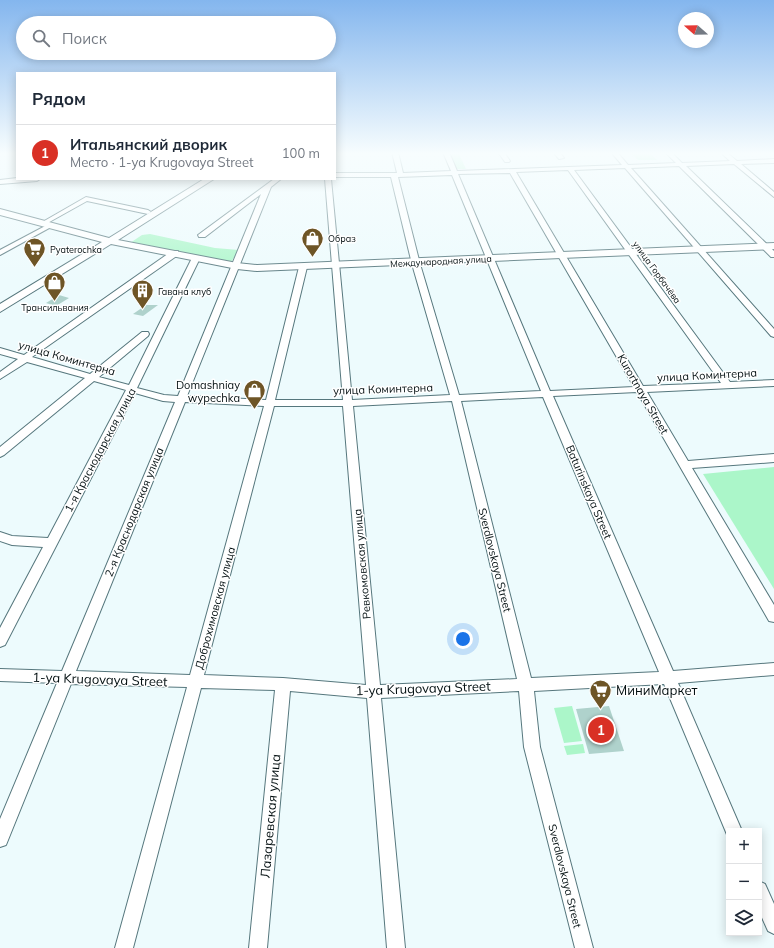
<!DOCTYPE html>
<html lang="ru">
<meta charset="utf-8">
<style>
body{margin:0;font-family:Mulish,sans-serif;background:#f6f6f7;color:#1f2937}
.controls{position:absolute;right:12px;bottom:12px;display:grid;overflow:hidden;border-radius:0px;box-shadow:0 2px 10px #0003}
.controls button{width:36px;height:36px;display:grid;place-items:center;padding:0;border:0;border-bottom:1px solid #e0e1e3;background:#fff;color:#1f2937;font:20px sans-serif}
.compass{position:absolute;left:678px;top:12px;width:36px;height:36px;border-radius:50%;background:#fff;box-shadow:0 2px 10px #0003;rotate:290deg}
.you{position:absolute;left:463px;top:639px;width:14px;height:14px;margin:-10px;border:3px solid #fff;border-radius:50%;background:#1a73e8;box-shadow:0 0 0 6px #1a73e833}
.badge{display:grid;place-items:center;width:26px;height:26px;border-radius:50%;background:#d93025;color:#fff;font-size:13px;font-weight:700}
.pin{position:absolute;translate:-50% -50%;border:2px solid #fff;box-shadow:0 1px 4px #0006}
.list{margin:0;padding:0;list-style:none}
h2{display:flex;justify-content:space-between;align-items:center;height:52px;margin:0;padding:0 16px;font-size:17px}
h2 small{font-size:13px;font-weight:400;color:#747a83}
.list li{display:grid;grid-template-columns:26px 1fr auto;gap:12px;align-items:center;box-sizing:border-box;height:56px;padding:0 16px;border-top:1px solid #e0e1e3}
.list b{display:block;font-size:15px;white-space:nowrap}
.list p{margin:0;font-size:13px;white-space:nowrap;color:#747a83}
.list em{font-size:13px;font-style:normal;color:#747a83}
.icon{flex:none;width:22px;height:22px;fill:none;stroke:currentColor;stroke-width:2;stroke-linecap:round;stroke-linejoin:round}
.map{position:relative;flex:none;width:774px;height:948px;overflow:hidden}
.search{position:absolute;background:#fff;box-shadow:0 2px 10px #0003;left:16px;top:16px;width:320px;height:44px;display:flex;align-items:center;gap:10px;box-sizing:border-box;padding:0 14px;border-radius:22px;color:#747a83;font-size:15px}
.panel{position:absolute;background:#fff;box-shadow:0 2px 10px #0003;left:16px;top:72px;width:320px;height:108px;border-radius:0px}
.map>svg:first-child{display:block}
.green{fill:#abf6c9}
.building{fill:#afd2cc}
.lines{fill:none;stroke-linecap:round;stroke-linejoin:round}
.minor-casing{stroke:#56777d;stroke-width:2}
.major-casing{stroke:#56777d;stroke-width:2}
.minor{fill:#fff;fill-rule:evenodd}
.major{fill:#fff;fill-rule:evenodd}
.labels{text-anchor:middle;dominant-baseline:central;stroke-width:3;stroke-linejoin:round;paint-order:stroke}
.far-poi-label{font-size:9px;fill:#030f11;stroke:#fff;text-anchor:start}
.far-street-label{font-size:9px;fill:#030f11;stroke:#fff}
.street-label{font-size:11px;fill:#030f11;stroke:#fff}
.poi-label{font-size:11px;fill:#030f11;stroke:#fff;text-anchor:end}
.near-street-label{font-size:13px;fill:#030f11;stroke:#fff}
.near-poi-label{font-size:13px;fill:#030f11;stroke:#fff;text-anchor:start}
</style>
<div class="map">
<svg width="774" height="948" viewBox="0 0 774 948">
<rect width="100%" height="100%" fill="#edfbfd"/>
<g class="green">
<polygon points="447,152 458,152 466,169 455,169"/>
<polygon points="629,152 649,152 657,160 638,160"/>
<polygon points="150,234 215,248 239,250 231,262 130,243 142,235"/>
<polygon points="774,467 774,589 703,474"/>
<polygon points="572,706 582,741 564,743 554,708"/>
<polygon points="583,744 585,753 567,755 564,746"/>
</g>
<g class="building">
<polygon points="59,295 69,298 56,306 46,303"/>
<polygon points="146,305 158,305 143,316 133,314"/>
<polygon points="609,706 624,751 589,754 576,709"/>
</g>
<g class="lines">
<defs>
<g id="minor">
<path d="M 392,152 L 398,152 L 403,173 L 451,171 L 443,152 L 449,152 L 457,171 L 622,165 L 611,152 L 617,152 L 628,165 L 676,163 L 665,152 L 671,152 L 682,163 L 730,161 L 720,152 L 726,152 L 737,161 L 774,159 L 774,163 L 741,164 L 774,192 L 774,197 L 734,164 L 686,166 L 774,251 L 774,257 L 771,257 L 679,166 L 631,168 L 774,329 L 774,337 L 771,336 L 625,168 L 574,170 L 730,382 L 774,380 L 774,386 L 647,392 L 688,461 L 774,454 L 774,462 L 692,468 L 774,605 L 774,622 L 769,621 L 637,392 L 553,396 L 673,671 L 774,663 L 774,675 L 678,683 L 742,831 L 729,831 L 728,837 L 664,684 L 534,691 L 540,747 L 593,948 L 575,948 L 524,747 L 519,691 L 381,698 L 405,948 L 387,948 L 367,698 L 290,691 L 267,948 L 249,948 L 275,690 L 201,688 L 133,948 L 115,948 L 187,687 L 71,684 L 6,845 L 0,847 L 0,819 L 57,683 L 0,681 L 0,669 L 62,671 L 175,402 L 163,401 L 135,393 L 5,645 L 0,647 L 0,628 L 43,547 L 12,545 L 0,541 L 0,532 L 12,536 L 48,538 L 126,390 L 94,381 L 4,455 L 0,457 L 0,447 L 85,378 L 27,362 L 0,379 L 0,372 L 18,359 L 0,354 L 0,348 L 24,355 L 172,251 L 178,251 L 178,255 L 32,357 L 90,374 L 142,332 L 148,332 L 149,334 L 148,336 L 99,377 L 129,385 L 192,258 L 196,256 L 199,256 L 200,258 L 137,388 L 164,395 L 178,396 L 261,194 L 205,237 L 199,237 L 198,235 L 274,179 L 281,179 L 271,187 L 187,396 L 266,400 L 299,267 L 303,265 L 307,267 L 275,400 L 343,400 L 325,179 L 331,179 L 352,400 L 450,395 L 412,264 L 391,177 L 335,177 L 335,173 L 397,173 ZM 568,170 L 721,383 L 643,386 L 516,172 ZM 510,173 L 634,387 L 550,391 L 458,174 ZM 452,175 L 541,391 L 459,395 L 420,264 L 398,177 ZM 543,397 L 659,672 L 531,678 L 461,401 ZM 452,401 L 517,679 L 380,685 L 353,406 ZM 185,402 L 264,406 L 190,675 L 76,671 ZM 274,406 L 343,406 L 366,685 L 283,678 L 204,675 Z"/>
<polygon points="498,152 504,152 510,161 509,162 505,162"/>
<polygon points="553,152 559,152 564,158 559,159"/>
<polygon points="17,178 17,179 40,179 37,181 0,184 0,180"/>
<polygon points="86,197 148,210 151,212 148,214 87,201 44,225 39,224"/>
<polygon points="49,224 51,225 51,227 0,255 0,250"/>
<polygon points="759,881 765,884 774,904 774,934 768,931 759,911"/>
</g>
<polygon id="major" points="204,179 214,179 118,240 237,263 257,265 774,243 774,249 257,271 237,269 111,244 0,312 0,304 102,242 0,215 0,209 109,238"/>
</defs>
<use href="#minor" class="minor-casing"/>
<use href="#major" class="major-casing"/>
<use href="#minor" class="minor"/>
<use href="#major" class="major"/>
</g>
<linearGradient id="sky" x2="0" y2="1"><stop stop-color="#84b6ee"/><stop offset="0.54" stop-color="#f7fdfe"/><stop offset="1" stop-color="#f7fdfe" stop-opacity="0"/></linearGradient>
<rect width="774" height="284" fill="url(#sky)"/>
<defs>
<symbol id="shop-pin" viewBox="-11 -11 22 30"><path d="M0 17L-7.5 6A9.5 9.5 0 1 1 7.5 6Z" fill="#6e5526" stroke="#fff"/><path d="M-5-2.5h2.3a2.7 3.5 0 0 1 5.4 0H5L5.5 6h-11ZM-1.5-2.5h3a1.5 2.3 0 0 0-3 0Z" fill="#fff"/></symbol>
<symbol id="supermarket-pin" viewBox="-11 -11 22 30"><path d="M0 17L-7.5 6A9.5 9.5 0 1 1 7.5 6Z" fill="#6e5526" stroke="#fff"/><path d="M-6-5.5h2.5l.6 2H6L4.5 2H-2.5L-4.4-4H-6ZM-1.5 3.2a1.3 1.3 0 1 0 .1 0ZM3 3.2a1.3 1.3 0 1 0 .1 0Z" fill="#fff"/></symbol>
<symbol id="building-pin" viewBox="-11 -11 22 30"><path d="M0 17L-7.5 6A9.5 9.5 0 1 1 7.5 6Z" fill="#6e5526" stroke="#fff"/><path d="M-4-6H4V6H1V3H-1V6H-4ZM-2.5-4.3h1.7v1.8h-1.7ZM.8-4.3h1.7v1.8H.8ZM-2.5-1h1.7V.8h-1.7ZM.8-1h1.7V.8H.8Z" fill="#fff"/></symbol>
</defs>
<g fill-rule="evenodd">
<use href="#shop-pin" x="300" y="226" width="25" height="34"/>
<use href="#supermarket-pin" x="22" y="236" width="25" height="34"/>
<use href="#shop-pin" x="42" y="270" width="25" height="34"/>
<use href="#building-pin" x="130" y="278" width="25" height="34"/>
<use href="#shop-pin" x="242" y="378" width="25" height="34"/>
<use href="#supermarket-pin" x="588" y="678" width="25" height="34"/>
</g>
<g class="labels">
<g class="far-poi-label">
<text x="328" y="238">Образ</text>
<text x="50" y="249">Pyaterochka</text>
<text x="158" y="291">Гавана клуб</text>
<text x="55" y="307" text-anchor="middle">Трансильвания</text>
</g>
<g class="far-street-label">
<text transform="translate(441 261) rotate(-3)">Международная улица</text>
<text transform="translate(657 272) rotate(54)">улица Горбачёва</text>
</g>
<g class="street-label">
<text transform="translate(67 358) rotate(16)">улица Коминтерна</text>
<text transform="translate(707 375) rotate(-3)">улица Коминтерна</text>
<text transform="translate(383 389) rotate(-2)">улица Коминтерна</text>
<text transform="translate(643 394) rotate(60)">Kurortnaya Street</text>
<text transform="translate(100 450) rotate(-62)">1-я Краснодарская улица</text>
<text transform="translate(589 492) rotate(67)">Baturinskaya Street</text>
<text transform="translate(134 512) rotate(-68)">2-я Краснодарская улица</text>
<text transform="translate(495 560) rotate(76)">Sverdlovskaya Street</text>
<text transform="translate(362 564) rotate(-95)">Ревкомовская улица</text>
<text transform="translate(215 608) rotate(-75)">Доброхимовская улица</text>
<text transform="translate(565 876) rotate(76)">Sverdlovskaya Street</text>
</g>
<g class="poi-label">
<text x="240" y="385">Domashniay<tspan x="240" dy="13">wypechka</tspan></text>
</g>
<g class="near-street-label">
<text transform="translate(100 679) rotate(2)">1-ya Krugovaya Street</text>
<text transform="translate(423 688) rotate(-2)">1-ya Krugovaya Street</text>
<text transform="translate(270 816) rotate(-85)">Лазаревская улица</text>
</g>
<g class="near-poi-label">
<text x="616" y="690">МиниМаркет</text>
</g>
</g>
</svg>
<div class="controls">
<button>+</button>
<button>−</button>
<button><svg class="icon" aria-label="layers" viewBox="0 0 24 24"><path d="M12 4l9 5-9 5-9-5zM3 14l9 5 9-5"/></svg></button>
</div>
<svg class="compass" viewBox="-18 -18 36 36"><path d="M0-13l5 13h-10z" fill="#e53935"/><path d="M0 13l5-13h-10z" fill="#747a83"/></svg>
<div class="you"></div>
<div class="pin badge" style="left:601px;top:730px">1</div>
<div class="search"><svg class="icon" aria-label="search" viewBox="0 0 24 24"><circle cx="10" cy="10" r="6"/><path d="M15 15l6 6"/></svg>Поиск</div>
<section class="panel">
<h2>Рядом<small></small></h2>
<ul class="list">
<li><span class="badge">1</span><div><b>Итальянский дворик</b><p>Место · 1-ya Krugovaya Street</p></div><em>100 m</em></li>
</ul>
</section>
</div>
